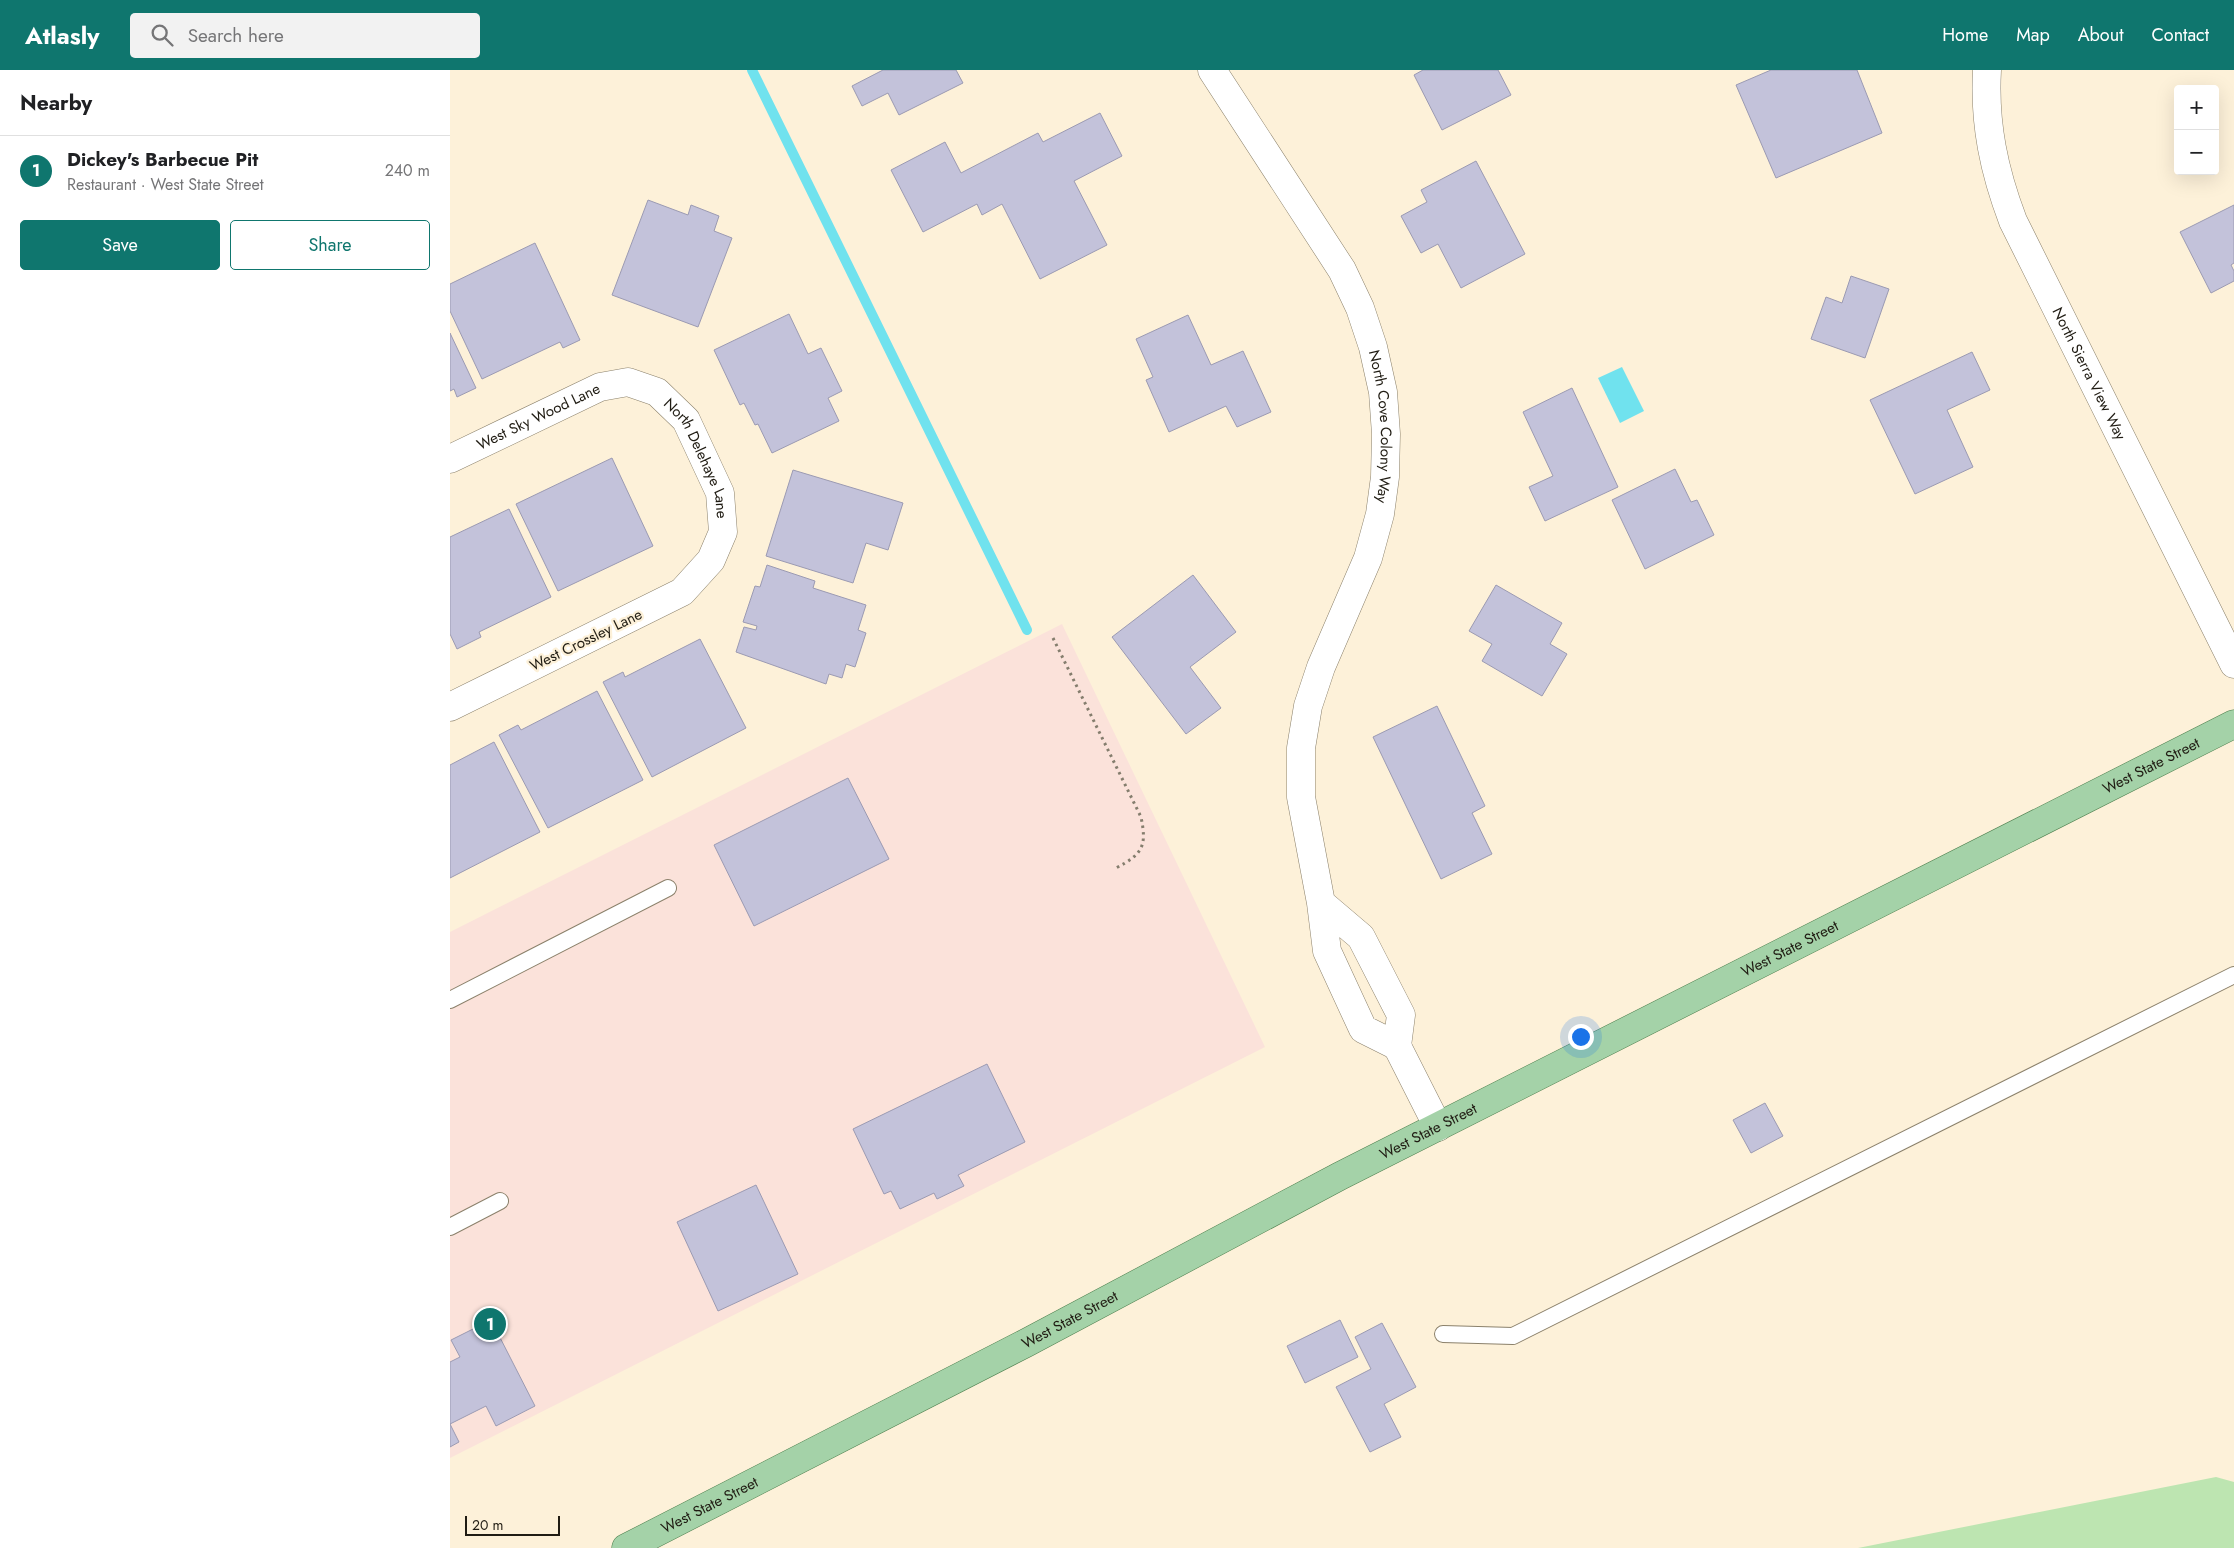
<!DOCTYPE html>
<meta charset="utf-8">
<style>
body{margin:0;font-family:Jost,sans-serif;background:#f2f2f2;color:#202124}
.controls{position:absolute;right:15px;top:15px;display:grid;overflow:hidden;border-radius:5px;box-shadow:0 5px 20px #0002}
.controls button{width:45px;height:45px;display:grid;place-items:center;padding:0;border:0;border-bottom:1px solid #e0e0e0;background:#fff;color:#202124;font:25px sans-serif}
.scale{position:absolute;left:15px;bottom:12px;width:95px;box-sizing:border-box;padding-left:5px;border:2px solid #201c13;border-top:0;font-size:14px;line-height:18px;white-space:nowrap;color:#201c13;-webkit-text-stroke:4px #fdf1d9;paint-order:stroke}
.you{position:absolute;left:1130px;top:966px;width:18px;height:18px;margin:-12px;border:4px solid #fff;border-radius:50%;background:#1a73e8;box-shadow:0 0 0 8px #1a73e833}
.badge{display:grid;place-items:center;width:32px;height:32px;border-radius:50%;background:#0f766e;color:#fff;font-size:16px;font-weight:700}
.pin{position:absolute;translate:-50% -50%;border:2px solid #fff;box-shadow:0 1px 5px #0006}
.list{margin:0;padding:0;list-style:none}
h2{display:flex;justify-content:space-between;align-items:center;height:65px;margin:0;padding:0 20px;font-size:21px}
h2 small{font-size:16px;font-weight:400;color:#757577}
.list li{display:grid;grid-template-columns:32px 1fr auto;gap:15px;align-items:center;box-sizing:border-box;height:70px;padding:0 20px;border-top:1px solid #e0e0e0}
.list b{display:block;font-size:19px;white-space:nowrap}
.list p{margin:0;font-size:16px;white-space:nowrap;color:#757577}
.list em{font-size:16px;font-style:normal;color:#757577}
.actions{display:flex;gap:10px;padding:15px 20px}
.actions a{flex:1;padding:11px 0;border:1px solid #0f766e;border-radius:5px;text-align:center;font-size:18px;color:#0f766e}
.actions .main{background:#0f766e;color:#fff}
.icon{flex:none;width:28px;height:28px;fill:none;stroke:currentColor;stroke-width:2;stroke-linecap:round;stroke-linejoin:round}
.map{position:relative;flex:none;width:1784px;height:1478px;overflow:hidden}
header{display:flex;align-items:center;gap:30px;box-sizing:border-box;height:70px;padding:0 25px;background:#0f766e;color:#fff}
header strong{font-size:24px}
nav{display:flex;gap:28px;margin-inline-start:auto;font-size:18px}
.search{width:350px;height:45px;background:#f2f2f2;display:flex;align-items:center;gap:12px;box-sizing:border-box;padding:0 18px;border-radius:5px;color:#757577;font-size:19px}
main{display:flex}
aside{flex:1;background:#fff}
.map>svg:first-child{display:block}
.commercial{fill:#fbe2da}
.green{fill:#bde5b1}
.water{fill:#70e2ee}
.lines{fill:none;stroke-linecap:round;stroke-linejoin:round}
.stream{stroke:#70e2ee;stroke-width:10}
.building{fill:#c3c2da;stroke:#9b9ab2}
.lane-casing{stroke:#8b816b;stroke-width:18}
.street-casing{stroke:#8b816b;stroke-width:29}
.primary-casing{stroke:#4e7f4e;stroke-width:29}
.path{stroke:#847d6d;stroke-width:3;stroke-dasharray:2.5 4;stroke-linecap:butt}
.lane{stroke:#fff;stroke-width:16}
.street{stroke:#fff;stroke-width:28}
.primary{stroke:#a4d2a8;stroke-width:28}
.labels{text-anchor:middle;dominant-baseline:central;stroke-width:4.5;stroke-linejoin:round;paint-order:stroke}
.street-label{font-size:15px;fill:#201c13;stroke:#fdf1d9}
</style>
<header>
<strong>Atlasly</strong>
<div class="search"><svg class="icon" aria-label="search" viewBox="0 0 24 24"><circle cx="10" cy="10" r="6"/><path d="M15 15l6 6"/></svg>Search here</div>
<nav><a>Home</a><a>Map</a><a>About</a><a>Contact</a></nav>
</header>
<main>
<aside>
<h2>Nearby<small></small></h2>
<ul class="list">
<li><span class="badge">1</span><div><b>Dickey's Barbecue Pit</b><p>Restaurant · West State Street</p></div><em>240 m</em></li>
</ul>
<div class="actions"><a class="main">Save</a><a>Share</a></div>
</aside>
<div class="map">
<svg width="1784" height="1478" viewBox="0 0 1784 1478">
<rect width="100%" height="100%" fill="#fdf1d9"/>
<polygon class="commercial" points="612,554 815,977 0,1388 0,862"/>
<polygon class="green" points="1766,1407 1784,1412 1784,1478 1408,1478"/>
<polygon class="water" points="1172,297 1194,341 1170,353 1148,308"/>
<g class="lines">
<polyline class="stream" points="302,0 577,560"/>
</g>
<g class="building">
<polygon points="433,0 506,0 513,13 449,45 438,23 412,36 402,16"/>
<polygon points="973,0 1048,0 1061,25 992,60 964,5"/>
<polygon points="1321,0 1407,0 1432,63 1326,108 1286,15"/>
<polygon points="650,43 672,86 624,111 657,175 590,209 552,134 532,145 527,134 473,162 441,100 495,72 511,103 588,63 593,72"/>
<polygon points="1026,91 1075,184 1011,218 988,174 971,183 951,146 977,132 971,120"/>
<polygon points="198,130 238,145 241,135 269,146 264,161 282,168 248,257 162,225"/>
<polygon points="1784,135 1784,193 1781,195 1784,201 1784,211 1761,223 1730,162"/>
<polygon points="85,173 130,270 113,278 110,272 32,309 0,241 0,214"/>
<polygon points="1401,206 1439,219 1415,288 1361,269 1376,227 1392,233"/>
<polygon points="339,244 358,284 371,278 392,321 378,328 389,351 322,383 308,354 305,355 294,333 290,335 264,280"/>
<polygon points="738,245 761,295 793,281 821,342 787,357 776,336 719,362 696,310 703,307 686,269"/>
<polygon points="0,263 26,318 7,327 4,319 0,321"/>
<polygon points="1522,282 1540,320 1497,340 1523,397 1465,424 1420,330"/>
<polygon points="1122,318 1168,417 1095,451 1079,417 1103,406 1073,342"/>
<polygon points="162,388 203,476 108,521 66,434"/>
<polygon points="1225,399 1241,432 1247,430 1264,465 1195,499 1162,430"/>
<polygon points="343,400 453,433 438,480 416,473 403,513 316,486"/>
<polygon points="59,439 101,527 29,562 31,567 7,579 0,564 0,467"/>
<polygon points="317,495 365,511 363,518 416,535 408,560 416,563 405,597 396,594 392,608 379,604 376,614 286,582 294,557 306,560 307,556 293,552 305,516 310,517"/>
<polygon points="743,505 786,562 740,597 771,638 736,664 662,567"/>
<polygon points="1046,515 1112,553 1100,574 1117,584 1092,626 1032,591 1042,574 1019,561"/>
<polygon points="250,569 296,658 202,707 153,612 173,602 175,607"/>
<polygon points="147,621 193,710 98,758 49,665 68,655 71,660"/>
<polygon points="987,636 1035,736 1022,743 1042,784 991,809 923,667"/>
<polygon points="44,672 90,762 0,808 0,695"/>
<polygon points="398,708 439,789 304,856 264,775"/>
<polygon points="537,994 575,1072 508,1105 514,1116 487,1129 484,1123 450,1139 441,1121 434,1124 403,1059"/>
<polygon points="1315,1033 1333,1066 1301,1083 1283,1050"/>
<polygon points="306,1115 348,1204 268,1241 227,1152"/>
<polygon points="41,1250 85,1336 46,1356 36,1336 0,1354 0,1292 10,1287 1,1270"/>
<polygon points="890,1250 908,1287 855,1313 837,1276"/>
<polygon points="932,1253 966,1317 934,1334 951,1367 920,1382 886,1317 921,1299 905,1267"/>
<polygon points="0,1354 9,1372 0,1377"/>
</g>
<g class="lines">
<defs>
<g id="lane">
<polyline points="0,930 218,818"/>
<polyline points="0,1157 50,1131"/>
<polyline points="993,1264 1063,1266 1784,905"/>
</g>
<g id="street">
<path id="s1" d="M 762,0 L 892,200 L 910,238 L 923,277 L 933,322 L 936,364 L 935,407 L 930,444 L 918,488 L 871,597 L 858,636 L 851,678 L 851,727 L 871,833 L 877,881 L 913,959 L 947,976 L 951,945 L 911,867 L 871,833"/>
<path id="s2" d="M 1537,0 C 1534,54 1544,101 1563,151 L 1784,594"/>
<path id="s3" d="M 0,389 L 150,317 L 178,312 L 207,322 L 236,350 L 270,423 L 273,462 L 261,490 L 232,522 L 0,637"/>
<polyline points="947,976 988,1057"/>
</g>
<g id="primary">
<path id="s4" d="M 176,1478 L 576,1273 L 890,1106 L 1784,654"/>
</g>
</defs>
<use href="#lane" class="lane-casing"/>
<use href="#street" class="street-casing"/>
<use href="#primary" class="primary-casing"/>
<path class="path" d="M 603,568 L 691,747 C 697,776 693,784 666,798"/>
<use href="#lane" class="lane"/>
<use href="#street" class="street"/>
<use href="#primary" class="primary"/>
</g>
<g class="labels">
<g class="street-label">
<text stroke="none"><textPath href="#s2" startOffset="325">North Sierra View Way</textPath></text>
<text stroke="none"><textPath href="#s3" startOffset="98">West Sky Wood Lane</textPath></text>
<text stroke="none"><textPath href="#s1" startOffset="402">North Cove Colony Way</textPath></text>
<text stroke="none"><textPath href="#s3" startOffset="305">North Delehaye Lane</textPath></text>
<text transform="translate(136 570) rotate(-26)">West Crossley Lane</text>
<text stroke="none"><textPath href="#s4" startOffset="1714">West State Street</textPath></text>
<text stroke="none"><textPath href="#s4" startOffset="1309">West State Street</textPath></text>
<text stroke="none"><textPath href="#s4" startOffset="904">West State Street</textPath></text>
<text stroke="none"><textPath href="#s4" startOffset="499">West State Street</textPath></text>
<text stroke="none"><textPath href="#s4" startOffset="94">West State Street</textPath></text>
</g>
</g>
</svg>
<div class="controls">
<button>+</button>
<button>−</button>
</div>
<div class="scale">20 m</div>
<div class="you"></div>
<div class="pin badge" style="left:40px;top:1254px">1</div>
</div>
</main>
